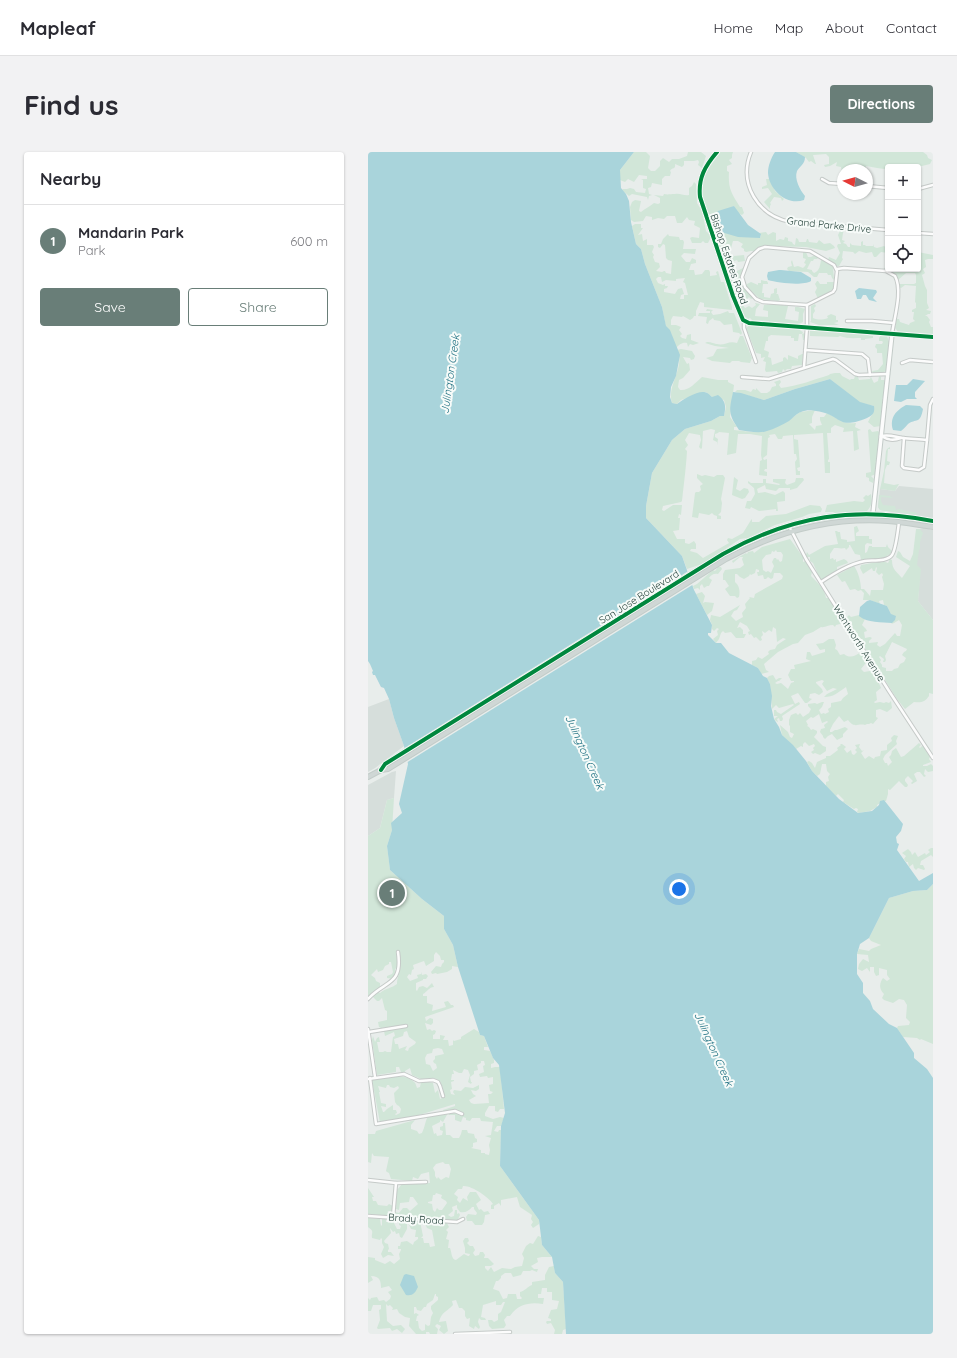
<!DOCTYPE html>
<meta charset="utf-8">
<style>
body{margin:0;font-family:Quicksand,sans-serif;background:#f2f2f3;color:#2b2b33}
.controls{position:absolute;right:12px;top:12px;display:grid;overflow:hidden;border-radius:4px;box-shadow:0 1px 3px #0004}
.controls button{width:36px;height:36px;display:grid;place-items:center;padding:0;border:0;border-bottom:1px solid #e1e1e2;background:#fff;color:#2b2b33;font:20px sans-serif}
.compass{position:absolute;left:469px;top:12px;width:36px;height:36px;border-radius:50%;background:#fff;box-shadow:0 1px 3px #0004;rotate:276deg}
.you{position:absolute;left:311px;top:737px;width:14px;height:14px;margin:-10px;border:3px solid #fff;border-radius:50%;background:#1a73e8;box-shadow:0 0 0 6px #1a73e833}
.badge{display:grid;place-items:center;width:26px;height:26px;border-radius:50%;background:#697e78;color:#fff;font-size:13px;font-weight:700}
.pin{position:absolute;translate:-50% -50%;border:2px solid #fff;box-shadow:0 1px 4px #0006}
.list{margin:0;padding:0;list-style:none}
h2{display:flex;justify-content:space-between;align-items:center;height:52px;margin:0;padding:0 16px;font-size:17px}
h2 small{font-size:13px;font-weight:400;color:#7c7c81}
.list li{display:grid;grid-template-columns:26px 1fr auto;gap:12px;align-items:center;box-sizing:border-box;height:72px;padding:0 16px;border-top:1px solid #e1e1e2}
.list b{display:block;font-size:15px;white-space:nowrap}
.list p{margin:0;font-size:13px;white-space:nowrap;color:#7c7c81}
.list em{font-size:13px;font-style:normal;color:#7c7c81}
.actions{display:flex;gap:8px;padding:12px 16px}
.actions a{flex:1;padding:9px 0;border:1px solid #697e78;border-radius:4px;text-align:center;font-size:14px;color:#697e78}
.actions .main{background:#697e78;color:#fff}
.icon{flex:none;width:22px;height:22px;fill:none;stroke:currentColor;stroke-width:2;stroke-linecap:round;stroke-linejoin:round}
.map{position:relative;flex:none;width:565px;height:1182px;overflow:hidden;border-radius:4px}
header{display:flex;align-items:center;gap:24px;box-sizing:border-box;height:56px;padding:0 20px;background:#fff;border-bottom:1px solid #e1e1e2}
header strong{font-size:19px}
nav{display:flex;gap:22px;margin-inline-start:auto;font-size:14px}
.intro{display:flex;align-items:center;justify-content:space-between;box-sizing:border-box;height:96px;padding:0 24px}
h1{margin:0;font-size:28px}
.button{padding:10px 18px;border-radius:4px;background:#697e78;color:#fff;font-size:14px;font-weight:700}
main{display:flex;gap:24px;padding:0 24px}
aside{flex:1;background:#fff;border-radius:4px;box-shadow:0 1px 3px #0004}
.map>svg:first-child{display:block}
.built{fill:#d6dedb}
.green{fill:#d1e6d8;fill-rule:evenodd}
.water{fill:#a9d4db}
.pier{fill:#e8edeb}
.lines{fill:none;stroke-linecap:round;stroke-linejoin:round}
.street-casing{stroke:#c5cac8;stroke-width:4.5}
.secondary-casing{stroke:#c3cbc8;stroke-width:5.5}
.primary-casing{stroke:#c3ccc9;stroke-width:6}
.street{stroke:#fcfcfc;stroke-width:2.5}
.secondary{stroke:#fcfcfc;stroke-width:3.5}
.primary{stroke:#cfd7d5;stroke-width:4}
.cycleway-casing{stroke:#f7fbf9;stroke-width:6}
.cycleway{stroke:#00873e;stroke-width:4}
.labels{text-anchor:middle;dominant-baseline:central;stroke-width:4;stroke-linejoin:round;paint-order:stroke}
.street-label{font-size:10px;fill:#24423a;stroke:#f7fbf9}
.water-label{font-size:11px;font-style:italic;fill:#1c6f80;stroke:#f7fbf9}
</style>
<header>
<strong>Mapleaf</strong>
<nav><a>Home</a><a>Map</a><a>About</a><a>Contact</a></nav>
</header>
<div class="intro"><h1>Find us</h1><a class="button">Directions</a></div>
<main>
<aside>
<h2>Nearby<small></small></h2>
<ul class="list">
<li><span class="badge">1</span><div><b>Mandarin Park</b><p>Park</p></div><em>600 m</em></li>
</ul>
<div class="actions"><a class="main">Save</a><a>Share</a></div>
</aside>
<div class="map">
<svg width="565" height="1182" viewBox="0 0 565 1182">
<rect width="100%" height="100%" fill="#e8edeb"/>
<g class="built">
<polygon points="531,334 565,337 565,366 512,358 510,355 512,337 527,339"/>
<polygon points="556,376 565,378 565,468 550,449 552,419 548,416 552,377"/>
<polygon points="21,547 26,566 36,594 7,616 0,620 0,555"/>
<polygon points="28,619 26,646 19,648 12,676 0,684 0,633 24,620"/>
</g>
<g class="green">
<path d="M 266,0 L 278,0 L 282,4 L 280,16 L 283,19 L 287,19 L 292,14 L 292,9 L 295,6 L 301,10 L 304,7 L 311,7 L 319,4 L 320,0 L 333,0 L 338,4 L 334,16 L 330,13 L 331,10 L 330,8 L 326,9 L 316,9 L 316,13 L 314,15 L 307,12 C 308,18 304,15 302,19 L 303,20 L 302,24 L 297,24 L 294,27 L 294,33 L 284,31 L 283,35 L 280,36 L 281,42 L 284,43 L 281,44 L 280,48 L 279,45 L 264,42 L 261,44 L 254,38 L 255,37 L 259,37 L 262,36 L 266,37 L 268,40 L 277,41 L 278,37 L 275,36 L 275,28 L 273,27 L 279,27 L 279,24 L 271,23 L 266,30 L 260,27 L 257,30 L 252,28 L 252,18 Z"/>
<path d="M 352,0 L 365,0 L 364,3 L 364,6 L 361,8 L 364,12 L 359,14 L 359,19 L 361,20 C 360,36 363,41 372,55 L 374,55 L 376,61 L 374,63 L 370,61 L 366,54 L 348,65 L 353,78 L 392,86 L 393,83 L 391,81 L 398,80 L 400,83 L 405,80 L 408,81 L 408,89 L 412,87 L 416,88 L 417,85 L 420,86 L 420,89 L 424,90 L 425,92 L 427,93 L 428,86 L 430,87 L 431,90 L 438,90 L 439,87 L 440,87 L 441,90 L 449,91 L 451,88 L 456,92 L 462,91 L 466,94 L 467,96 L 458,99 L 438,95 L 398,94 L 392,95 L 388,99 L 383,99 L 378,100 L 376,99 L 376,97 L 373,95 L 375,92 L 370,89 L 365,89 L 362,100 L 363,102 L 366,104 L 376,103 L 377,109 L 370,110 L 369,108 L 362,111 L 365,121 L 377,115 C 368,132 374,134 385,146 L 383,147 L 381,145 L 378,148 L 376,147 L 373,151 L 377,156 L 381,154 L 384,156 L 388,153 L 387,151 L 392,152 L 388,157 L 387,164 L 400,165 L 400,159 L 395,158 L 396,153 L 408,152 L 420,154 L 417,167 L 430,169 L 431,160 L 427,159 L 427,155 L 430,155 L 437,157 L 435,162 L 435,170 C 426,175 414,171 405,170 L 404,171 L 401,171 L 401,169 L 384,168 L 382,166 L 380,167 L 372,160 L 365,143 L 333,39 C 335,23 342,13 352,0 Z"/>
<path d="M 428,0 L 555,0 L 559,3 L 560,6 L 564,8 L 562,12 L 550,15 L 520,15 L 520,17 C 512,17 506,15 498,14 L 497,18 L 480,15 L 479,18 L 475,17 L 474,21 L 473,15 L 468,14 L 469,10 L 462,14 L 457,15 L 456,13 L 461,12 L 461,5 L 458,2 L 445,3 L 448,12 L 447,12 L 443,9 L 441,10 L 438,6 Z"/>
<polygon points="398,27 402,27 407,39 416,47 414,49 413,46 406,45 402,51 403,52 402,54 402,57 396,50 404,42 400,36 394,37 394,35 399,33"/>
<path d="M 326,30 L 328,32 L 329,51 L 334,59 L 338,79 L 342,83 L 342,87 L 340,91 L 337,91 L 335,89 L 333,91 L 324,91 L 322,86 L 324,85 L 331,86 L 332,76 L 326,73 L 327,69 L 321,68 L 319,65 L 314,71 L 309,71 L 307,64 L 299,64 L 296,67 L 290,66 L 284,68 L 284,65 L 278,64 L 275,69 L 266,70 L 263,68 L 262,55 L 264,50 L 267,48 L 273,49 L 271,59 L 273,60 C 276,57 281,55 286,51 L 290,52 L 292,51 L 292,46 L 286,43 L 295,44 L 296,42 C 300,43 302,42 307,42 C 312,41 316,44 321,43 L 321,36 L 324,34 Z"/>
<path d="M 267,72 L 273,72 L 273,76 L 275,76 L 270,83 L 274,82 L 275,89 L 279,87 L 279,93 L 285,93 L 286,95 L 284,100 L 286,103 L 285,105 L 287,110 L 291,111 L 292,115 L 288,119 L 294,120 L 296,119 L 297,119 L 298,121 L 303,122 L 304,109 L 300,108 L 298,106 L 297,93 L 295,92 L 292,96 L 290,95 L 290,92 L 293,92 L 295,87 L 300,82 L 301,84 L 311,85 L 312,88 L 315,88 L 316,90 L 315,97 L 328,97 L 327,102 L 316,101 L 313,104 L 318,110 L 322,110 L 324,106 L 328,108 L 328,111 L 323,112 L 321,118 L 326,118 L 327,123 L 334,122 L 337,118 L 341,118 L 342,120 L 342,124 L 349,123 L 348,120 L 350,119 L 353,130 L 356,130 L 364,155 L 364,158 L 336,155 L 336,151 L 332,150 L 328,159 L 328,164 L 326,164 L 325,166 L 322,168 L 315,164 L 314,165 L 305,164 L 303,168 L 303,173 L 308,173 L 313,175 L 311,178 L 314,182 L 312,184 L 314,186 L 318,187 L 319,183 L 323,182 L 323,188 L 331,191 L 325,193 L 322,192 L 320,195 L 319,191 C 314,190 311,193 308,196 L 303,181 L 298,175 L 294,155 L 277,112 L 273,97 L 268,92 L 264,74 ZM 290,125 L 293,125 L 294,130 L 298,128 L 308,129 L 308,127 L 317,126 L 315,130 L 317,131 L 320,143 L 316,143 L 316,147 L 312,147 L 313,143 L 316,142 L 314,136 L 310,137 L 307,142 L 296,140 L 296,137 L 299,136 L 300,134 L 297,134 L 297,132 L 295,133 L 290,131 L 288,127 Z"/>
<polygon points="475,78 476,79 475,81 474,88 477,89 475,91 478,92 480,95 482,95 482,91 484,93 493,94 493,90 495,89 495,93 497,93 498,94 505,94 505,92 506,95 509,96 516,94 519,96 520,101 513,100 508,105 506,105 505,103 504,100 498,101 491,99 487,102 485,100 475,99 474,106 475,107 471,114 468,114 460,108 461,105 468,108 472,101 469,94 470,92 473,92 470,83 472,79"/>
<path d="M 435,100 L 438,100 L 440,105 L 443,105 L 447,103 L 450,104 L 450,106 L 449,107 L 446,107 L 445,109 L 443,109 L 439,117 L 444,118 L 444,119 L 446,121 C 452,119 452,113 453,108 L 457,109 L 465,115 L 466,128 L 464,126 L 463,123 L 460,123 L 459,121 L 451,121 L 449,125 L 446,125 L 440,120 L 421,119 L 419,117 L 420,115 L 424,114 L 423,110 L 424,108 L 426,115 L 430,114 L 435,116 L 437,114 L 438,112 L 436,111 L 438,107 L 435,106 Z"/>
<path d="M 550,100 L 565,103 L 565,107 L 560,107 L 557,108 L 558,115 L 555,117 L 557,121 L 554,123 L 557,134 L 559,138 L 559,151 L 561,156 L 558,158 L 563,159 L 562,162 L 560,162 L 557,164 L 559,164 L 562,168 L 561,170 L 563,175 L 565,175 L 565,183 L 531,181 L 527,176 L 528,167 L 531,167 L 532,170 L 541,173 L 542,171 L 547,169 L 545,167 L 546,160 L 544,160 L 544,158 L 548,156 L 548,151 L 547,150 L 548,134 L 537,133 L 533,136 L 531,135 L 531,132 L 546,132 L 548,131 L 548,123 L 547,121 L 538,121 L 530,128 C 528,122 523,118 517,118 L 516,116 L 519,115 L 519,113 L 520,117 L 550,117 Z"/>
<polygon points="393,128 397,129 399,129 400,131 400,132 395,132 394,141 396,141 396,145 402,146 403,142 406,141 406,137 409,136 409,141 408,142 410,142 412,148 410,149 392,147 378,134 379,132 383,130 390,133 390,131 393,131"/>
<polygon points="449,129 450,129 452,132 459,132 459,130 466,130 465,137 462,139 462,141 450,147 447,140 449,136 447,132"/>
<path d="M 447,152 L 448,154 L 446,156 L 447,159 L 445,162 L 445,166 C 450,168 454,168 460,166 L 459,164 L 463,162 L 468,164 L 468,168 L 470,168 L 470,170 L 466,171 L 471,173 L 451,173 L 442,170 L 443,169 L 443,154 Z"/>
<polygon points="339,157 345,158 343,160 345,163 352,162 360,159 361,161 366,161 374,181 373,183 371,181 365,180 364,172 356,173 352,169 346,168 345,166 341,169 340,172 338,171 339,165 330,164 331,161 342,161 342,159 338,159"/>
<polygon points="382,173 431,177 433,179 435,180 434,182 437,181 437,188 435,188 434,182 431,182 430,189 426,189 426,186 423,186 423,184 403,183 400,185 400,189 398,189 396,198 401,200 400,205 403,206 404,213 415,209 415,206 417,205 420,208 420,203 430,207 430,204 434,202 435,202 434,213 424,214 423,217 419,217 417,219 415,217 414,220 410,221 409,219 398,220 397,218 398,210 395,209 397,205 393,206 393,202 388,201 380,181 378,180 378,176"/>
<path d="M 443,177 L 467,179 L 469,181 L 489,181 L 505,184 L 505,186 L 497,187 L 497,188 L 493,188 L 493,186 C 487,186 479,187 472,184 L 470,185 L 442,184 L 442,178 Z"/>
<polygon points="513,183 519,184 521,190 519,218 516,220 505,221 504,219 510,218 515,212 514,201 509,201 509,197 507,195 508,192 514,192 515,190 514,189 511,189 511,186"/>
<path d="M 372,184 L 375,184 L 384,206 L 382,211 L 373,210 L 371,209 L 364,209 L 362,211 L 344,209 L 338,206 L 345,204 L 349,197 L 361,196 L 347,194 L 337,191 L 339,190 C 343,190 344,191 349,192 C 356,194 361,188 369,191 Z"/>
<path d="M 313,197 L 324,199 L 327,204 L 326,207 L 323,208 L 322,206 L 315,205 L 319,212 L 321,211 L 322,218 L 315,226 L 311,228 L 310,235 L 312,238 C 321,239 327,231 334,225 L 350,228 L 360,228 L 360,230 L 366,233 L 362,265 L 369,275 L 366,275 L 366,278 L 384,280 L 420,269 L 432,260 L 447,258 L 444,265 L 444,271 L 441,272 L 447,278 L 448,274 L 454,273 L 452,268 L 452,265 L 456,265 L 459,261 C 470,266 474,273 488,271 L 487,275 L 493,278 L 489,279 L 491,297 L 486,299 L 485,279 L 475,280 L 476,276 L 467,273 L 463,276 L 463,281 L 459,281 L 461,307 L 460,308 L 460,310 L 462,310 L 462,321 L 457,321 L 455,281 L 426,283 L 426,287 L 430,288 L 432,315 L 429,316 L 430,319 L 432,319 L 432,323 L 428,323 L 427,310 L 429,307 L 428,302 L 426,302 L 425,283 L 415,284 L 414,287 L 410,287 L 407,282 L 401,283 L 402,285 L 400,286 L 399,303 L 395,306 L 396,308 L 399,307 L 399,317 L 397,317 L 396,319 L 399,320 L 399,324 L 391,323 L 392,309 L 394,308 L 393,303 L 394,284 L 382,282 L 370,282 L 368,301 L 359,303 L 361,281 L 351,280 L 350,281 L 347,282 L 347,285 L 350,287 L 349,293 L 349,290 L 345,288 L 347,278 L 343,277 L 335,279 L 334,296 L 333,297 L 331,295 L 333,288 L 332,283 L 321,281 L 317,288 L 320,293 L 317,297 L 319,299 C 318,316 316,331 314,349 L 313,350 L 295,354 L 294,358 L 296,359 L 305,353 L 314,353 L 313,363 L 311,362 L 310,366 L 312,366 L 311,378 L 305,379 L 309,387 L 317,387 L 317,391 L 321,392 L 326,389 L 328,392 L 328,397 L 323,397 L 322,399 L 329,401 L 335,406 L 361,391 L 359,388 L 360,386 L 364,387 L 375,381 L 383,368 L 384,367 L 384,370 L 391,370 L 398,364 L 418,362 L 442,353 L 452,354 L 454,357 L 453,360 L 441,362 L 434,365 L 407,373 L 380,386 L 372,387 L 337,411 L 319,417 L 314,404 L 278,366 L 278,354 L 284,321 L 304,288 L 317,277 L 343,269 L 352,264 L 356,264 L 358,255 L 356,248 L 344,245 L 338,240 L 313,248 L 309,252 L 304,251 C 298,234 318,215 309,198 Z"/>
<path d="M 467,221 L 472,221 L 474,224 L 482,228 L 483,227 L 486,227 L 487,224 L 490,225 L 491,228 L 502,227 L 503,225 L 506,231 L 510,229 L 511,224 L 513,225 L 513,228 L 516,228 L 518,230 L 516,245 L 514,246 L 516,248 L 513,274 L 506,275 L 500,270 L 503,264 L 504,263 L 506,254 L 492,251 L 462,227 L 427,237 L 396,248 L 367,240 L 369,238 L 377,238 L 383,240 L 385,237 L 388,238 L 388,236 L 393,241 L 399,241 L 402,239 L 404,235 L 408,234 L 408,232 L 406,230 L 412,228 L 413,230 L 411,233 L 413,236 C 430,234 445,228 461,223 L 462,222 Z"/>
<polygon points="502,277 504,280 510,279 512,281 510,284 511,287 509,309 507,310 509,311 508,322 503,324 506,327 505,331 501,329 501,326 498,325 498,321 503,320 500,278"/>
<polygon points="522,295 522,297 520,297 519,309 522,310 521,313 519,313 517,318 516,331 526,333 531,332 527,339 512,337 516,319 518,299 519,297"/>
<polygon points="329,322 334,324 337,323 346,325 349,323 355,323 357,326 353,347 354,351 353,360 350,363 353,364 353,367 349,367 349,364 346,363 344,361 341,363 331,361 330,366 324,365 327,341 328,340 331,340 333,338 332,334 335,332 329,326"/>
<polygon points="366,325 370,328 368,337 372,339 376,336 380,337 381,340 377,346 374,347 364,343"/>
<polygon points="428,326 435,326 436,328 429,336 422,338 422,336 411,336 408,339 398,337 397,333 389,337 390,341 397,340 407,343 415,339 417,341 417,349 409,350 410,359 408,359 408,357 391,359 383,355 382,357 377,356 379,349 383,349 387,342 386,336 380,331 380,329 383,331 395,331 395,327 398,327 398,331 411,333 412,332 405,330 405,327 418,327 417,331 419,333 427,330"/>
<path d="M 503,342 C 504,348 504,354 499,359 L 467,361 L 465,360 L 457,360 L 459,353 L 486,349 L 495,350 L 497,348 L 495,346 L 498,343 L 500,344 Z"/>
<polygon points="511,343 522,344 525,346 513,345 513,349 515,353 527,354 528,358 531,357 549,361 548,363 512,358 510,355"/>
<path d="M 489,374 L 491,379 L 488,381 L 488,384 L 501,384 L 501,387 L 504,387 L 504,392 L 499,391 L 497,393 L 497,401 L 499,400 L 501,394 L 504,394 L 504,395 L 518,395 L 519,392 L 520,395 L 524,399 C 519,409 504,406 493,408 L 492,403 L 487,402 L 482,393 L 481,393 L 481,395 L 478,398 L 477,396 C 473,397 470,396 466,396 L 462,402 L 462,407 L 465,406 L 466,408 L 468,407 L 468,410 L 476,407 L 479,409 L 480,411 L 469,415 L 469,418 L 454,428 L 452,427 L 445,411 L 442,409 L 442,405 L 439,405 L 438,403 L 439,400 L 441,403 L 457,394 L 470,392 L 467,379 L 469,379 L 470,380 L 472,380 L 473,387 L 479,388 L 479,390 L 487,389 L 486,375 Z"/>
<path d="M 548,377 L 552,377 L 555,381 L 552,390 L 552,397 L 551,398 L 549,413 L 553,417 L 550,449 L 565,468 L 565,542 L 561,541 L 561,544 C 557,550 553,551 546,550 L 537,557 L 529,547 L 478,466 L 481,463 L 483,465 L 491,463 L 497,467 L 494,473 L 498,477 L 499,479 L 496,480 L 497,486 L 502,485 L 504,486 L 501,489 L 501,491 L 510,490 L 509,493 L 512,495 L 517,492 L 527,481 L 529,484 L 532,484 L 534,473 L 531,468 L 526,471 L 523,472 L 524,471 L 523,462 L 519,454 L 516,453 L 515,448 L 511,449 L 512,452 L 502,448 L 495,448 L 496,441 L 493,438 L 490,439 L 487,437 L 482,438 L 477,429 L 474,430 L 469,423 L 486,414 C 490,419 493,430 493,437 L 496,437 L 502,444 L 503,438 L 515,438 L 516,432 L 514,425 L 515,423 L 514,421 L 511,423 L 508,420 L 509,416 L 508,415 L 507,419 L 505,419 L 504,416 L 495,422 L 492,416 L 493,413 L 515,409 L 520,411 L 522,407 L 524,408 C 524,418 529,420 534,426 L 542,414 L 528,405 L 530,399 L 532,400 L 535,405 L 542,409 L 545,402 ZM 524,490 L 539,497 L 538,499 L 536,500 L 534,503 L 538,506 L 536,510 L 532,512 L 530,516 L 526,517 L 524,519 L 518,519 L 518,516 L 514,515 L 514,513 L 512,510 L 513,508 L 511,505 L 512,504 L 516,507 L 515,510 L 517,510 L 518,508 L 517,504 Z"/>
<path d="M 422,387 L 435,405 L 435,410 L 437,409 L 444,420 L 443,424 C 449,430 457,437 458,446 L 461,446 L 470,460 L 469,463 L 474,469 L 472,472 L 468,473 L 467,475 L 465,473 C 460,473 457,476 453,475 L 445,480 L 437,483 L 430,491 L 425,492 L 410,500 L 396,512 L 398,518 L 401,520 L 393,522 L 390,516 L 384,513 L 384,509 L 388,508 L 390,505 L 394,507 L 401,502 L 400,500 L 402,498 L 407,497 L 409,493 L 418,487 L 415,486 L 409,490 L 408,477 L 405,475 L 404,480 L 401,478 L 397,481 L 394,479 L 395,483 L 393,485 L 394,488 L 392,489 L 388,485 L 386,486 L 383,482 L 381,483 L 380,480 L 382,479 L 379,474 L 372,470 L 369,476 L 372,475 L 375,478 L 375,482 L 378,482 L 376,486 L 368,486 L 363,480 L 357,481 L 355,479 L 353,481 L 351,487 L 348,491 L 345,487 L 350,483 L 349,479 L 351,477 L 349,476 L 346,479 L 344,477 L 344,473 L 342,468 L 343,463 L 352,465 L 372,453 L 369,458 L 366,459 L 363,464 L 368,469 L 375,465 L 374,461 L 378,456 L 377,452 L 382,446 L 381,445 L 386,446 L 387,442 L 414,427 L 415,424 L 412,421 L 406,421 L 405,426 L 403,427 L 400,425 L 398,427 L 396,427 L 395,423 L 390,424 L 389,420 L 391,420 L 391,418 L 388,417 L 387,421 L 383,423 L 382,422 L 381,424 L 376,427 L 372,425 L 369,422 L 367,422 L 367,430 C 372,434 372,440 371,445 L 369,446 L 367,444 L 362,444 L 357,437 L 361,434 L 357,428 L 355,428 L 355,422 L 357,418 L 372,416 L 376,413 L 374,407 L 375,405 L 372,405 L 365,411 L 364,409 L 378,401 L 379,402 L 380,400 L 385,399 L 386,401 L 394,395 ZM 408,398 L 409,400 L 413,400 L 415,403 L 414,409 L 412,410 L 410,407 L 409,408 L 408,406 L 406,406 L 404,410 L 406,414 L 403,421 L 400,419 L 398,420 L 395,418 L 394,408 L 398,403 L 403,402 L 404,399 L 406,400 Z"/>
<path d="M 350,415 L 353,415 L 354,417 L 350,422 C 346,421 343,423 341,426 L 344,428 L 341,434 L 339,434 L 336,436 L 334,432 L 332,434 L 332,438 L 330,436 L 326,437 L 325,434 L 329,432 L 345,418 L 347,419 Z"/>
<polygon points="334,440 337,444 335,451 337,450 346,451 344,459 339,463 328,442"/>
<path d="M 461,487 L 466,487 L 468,493 L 467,497 L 469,498 L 472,503 L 476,502 C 482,507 487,504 493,500 L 496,502 L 500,508 L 493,517 L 496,520 L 502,519 L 508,522 L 507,528 L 510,529 L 513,536 L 508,540 L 509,548 L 506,550 L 507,551 L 512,550 L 516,551 L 518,550 L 521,551 L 523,549 L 524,556 L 519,560 L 512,557 L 508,558 L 508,565 L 510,566 L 505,572 L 503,571 L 501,572 L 499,572 L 497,573 C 489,571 487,577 480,568 L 476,570 L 471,564 L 465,572 L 462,578 L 462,580 L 464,580 L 467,578 L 469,578 L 477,575 L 480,577 L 475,582 L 475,585 L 469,588 L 464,582 L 460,584 L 457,587 L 455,585 L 455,584 L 452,580 L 453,577 L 457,576 L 456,573 L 460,570 L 459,569 L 454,571 L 451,562 L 445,566 L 443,565 L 438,569 L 440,573 L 439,574 L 441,575 L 443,578 L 445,577 L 449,579 L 449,581 L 446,585 L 455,594 L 458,595 L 458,599 L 452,603 L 447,601 L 445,602 L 443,600 L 446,598 L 445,596 L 447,594 L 446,592 L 441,594 L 437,590 L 435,592 L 435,595 L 433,594 L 428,597 L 414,583 L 412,573 L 420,580 L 422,585 L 424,586 L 426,582 L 422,580 L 422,574 L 421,573 L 421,568 L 423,563 L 428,561 L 430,563 L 432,561 L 435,565 L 441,561 L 443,557 L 440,554 L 440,552 L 447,551 L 449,552 L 454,550 L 456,550 L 454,555 L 451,558 L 453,562 L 456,561 L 457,562 L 461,560 L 460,557 L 463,555 L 463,551 L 473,549 L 475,546 L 480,542 L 478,535 C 469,541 466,545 456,545 L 459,542 L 469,537 L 465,536 L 459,539 L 454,532 L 456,529 L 454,528 L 448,530 L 448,531 L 454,537 L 455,540 L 451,543 L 447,541 L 442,542 L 441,546 L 444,547 L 439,551 L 437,551 L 430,541 L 423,544 L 427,552 L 431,550 L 432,552 L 414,564 L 415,567 L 414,569 L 412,569 L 411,566 L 409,567 L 410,570 L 408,569 L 406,567 L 410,564 L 406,564 L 406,558 L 408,558 L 409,560 L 413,562 L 426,553 L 425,552 L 411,556 L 408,553 L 404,557 L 402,532 L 399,526 L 401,524 L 405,523 L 408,528 L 411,526 L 414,526 L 411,529 L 410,529 L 407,531 L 409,532 L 413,531 L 420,537 L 423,531 L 426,530 L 426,529 L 423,529 L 420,523 L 423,517 L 427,517 L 426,513 L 443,509 L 438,507 L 439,500 L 442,500 L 444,504 L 457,500 L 457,497 L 452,498 L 448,492 L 455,491 Z"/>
<polygon points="526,583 530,584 528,589 529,592 517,603 515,607 517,611 519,611 520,614 524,610 521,605 523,603 524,599 528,596 533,605 536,604 551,591 553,593 551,595 552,596 554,594 556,595 562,605 561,607 563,610 555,613 555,614 559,614 563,612 565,614 565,619 560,620 557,617 556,622 558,624 556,625 552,620 549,620 546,622 549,629 544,632 543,631 545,629 540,624 537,627 537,629 540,633 539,635 537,635 531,629 522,638 520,637 520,642 518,649 512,649 512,651 509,653 509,655 502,659 491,661 489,660 490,657 488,656 486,657 475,650 476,648 470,642 468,644 458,634 458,630 461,629 460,625 462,622 459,619 458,612 454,612 452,622 449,624 444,619 439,610 441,609 444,611 447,616 449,610 458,606 458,604 462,604 470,598 469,596 473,593 472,592 474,592 478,595 476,597 479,601 483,598 484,602 486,603 489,600 487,598 489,596 487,593 492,592 491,595 494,599 496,598 493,601 497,607 501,604 506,607 507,605 512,604 513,599 519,598 519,593 524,589 523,586"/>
<path d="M 26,646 L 24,678 L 19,694 L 22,718 L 54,747 L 76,764 L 76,777 L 85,793 L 90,815 L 84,814 L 84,817 L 79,820 L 69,822 L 68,821 L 64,822 L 63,820 L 68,814 L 73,815 L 74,812 L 76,810 L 76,808 L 73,808 L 72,804 L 68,800 L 66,803 L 66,809 L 58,814 L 56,809 L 45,813 L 46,817 L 44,818 L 43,823 L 41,822 L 39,825 L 42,829 L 50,826 L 49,823 L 53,822 L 53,820 L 54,823 L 58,822 L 60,824 L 58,827 L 55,827 L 55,828 L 48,831 L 48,838 L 49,839 L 51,835 L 55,834 L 59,836 L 64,831 L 66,835 C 61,835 59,840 55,842 L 55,844 L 59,844 L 59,851 L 65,853 L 64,859 L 78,855 L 76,850 L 80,849 L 83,853 L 85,853 L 86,855 L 57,865 L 58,869 L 62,866 L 65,867 L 65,871 L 63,873 L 57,871 L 59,878 L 62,877 L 64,879 L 66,878 L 68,879 L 67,882 L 65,883 L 65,887 L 72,887 L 72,883 L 77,884 L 75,888 L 80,888 L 81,894 L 85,893 L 85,888 L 86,889 L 93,887 L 93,885 L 106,877 L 111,880 L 112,883 L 116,884 L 120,895 L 116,895 L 116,898 L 122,899 L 126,908 L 126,911 L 123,912 L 123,916 L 127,915 L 132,915 L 136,957 L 132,957 L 130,960 L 127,959 L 127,954 L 121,954 L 117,961 L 117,964 L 125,967 L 132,965 L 136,966 L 133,974 L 129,974 L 126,979 L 130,980 L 131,978 L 133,978 L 132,1014 L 171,1068 L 171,1072 L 165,1076 L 163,1073 L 165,1070 L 163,1067 L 164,1063 L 152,1055 L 149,1045 L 133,1048 L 133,1054 L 131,1051 L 126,1054 L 126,1057 L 123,1057 L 123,1053 L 125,1052 C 121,1045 103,1033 95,1034 L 94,1037 L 90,1037 L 86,1042 L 90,1045 L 89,1048 L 92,1051 L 95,1046 L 100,1049 L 99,1045 L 102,1040 L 108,1040 L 113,1048 L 108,1052 L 111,1058 L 113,1057 L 116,1060 L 120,1059 L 122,1062 L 117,1063 L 116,1070 L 114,1073 L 107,1073 L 104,1069 L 99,1069 L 98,1065 L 100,1062 L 108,1063 L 109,1061 L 106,1057 L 106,1055 L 104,1055 C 101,1059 97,1061 92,1060 L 89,1056 L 89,1053 L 84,1055 L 85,1059 L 80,1063 L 83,1065 L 86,1064 L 87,1058 L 89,1058 L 89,1062 L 91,1061 L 92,1063 L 89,1069 L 27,1064 L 27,1060 L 31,1061 L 35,1056 L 39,1056 L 42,1059 L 50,1052 L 45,1045 L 42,1045 L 41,1050 L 32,1051 L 31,1058 L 28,1057 L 29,1038 L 34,1032 L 62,1031 L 61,1020 L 53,1022 L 50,1027 L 45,1025 L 44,1029 L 23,1027 L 21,1021 L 19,1020 L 18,1019 L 21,1005 L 6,1004 L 4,1001 L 3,1011 L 0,1010 L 0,982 L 7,982 L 8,979 L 47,968 L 43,973 L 43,977 L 49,979 L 51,982 L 54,981 C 57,975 57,969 60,964 L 69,962 L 74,963 L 76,961 L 75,958 L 87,954 L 87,952 L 51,963 L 12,971 L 4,928 C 14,927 39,920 46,930 C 48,931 48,934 49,936 L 52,935 L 53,930 L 61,930 L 65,931 L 67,941 L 70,938 L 72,947 L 76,945 L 75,936 L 72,929 L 66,926 L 53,927 L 44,923 L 42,916 L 37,919 L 37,921 L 33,920 L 31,915 L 28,915 L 28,920 L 9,923 L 4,888 L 5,884 L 7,890 L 9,886 L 11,885 L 12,890 L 9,890 L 11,900 L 15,900 L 17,899 L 19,900 L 23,900 L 25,885 L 27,884 L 26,880 L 17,884 L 16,879 L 39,875 L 39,873 L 13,876 L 11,875 L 10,870 L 19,868 L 19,859 L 17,858 L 14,846 L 11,849 L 9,849 L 5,845 L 5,843 L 10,840 L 12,841 C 18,836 24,836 29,832 C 29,826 31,823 32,818 C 33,812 32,805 31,800 L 28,800 L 30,806 L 29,816 L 27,817 L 28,821 L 25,827 L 19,826 L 19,824 L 24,822 L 25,820 L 23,810 L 21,810 L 21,812 L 17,814 L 15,818 L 10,820 L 9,817 L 3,823 L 7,826 L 8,829 L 12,831 L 12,835 L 0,844 L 0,684 L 12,676 L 19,648 ZM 39,879 L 41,885 L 48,890 L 47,892 L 41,896 L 40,899 L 37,898 L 39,894 L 31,897 L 30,892 L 27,892 L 26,887 L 35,884 L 36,880 ZM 70,896 L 74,897 L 76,902 L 67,904 L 67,907 L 65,909 L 66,911 L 68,912 L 69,916 L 65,919 L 62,913 L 58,912 L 57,906 L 59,902 L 64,901 L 65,897 ZM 113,909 L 116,909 L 117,913 L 115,914 L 116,920 L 111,922 L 112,925 L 119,924 L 120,926 L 125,925 L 125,932 L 121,933 L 122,939 L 125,940 L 123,942 L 120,942 L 121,951 L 106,952 L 103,951 L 101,948 L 108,944 L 105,942 L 103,938 L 108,939 L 111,937 L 111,933 L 105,936 L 97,935 L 93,939 L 86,938 L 85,940 L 87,943 L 83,942 L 82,938 L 84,937 L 83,930 L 86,929 L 86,928 L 83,928 L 84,922 L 86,922 L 85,918 L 91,921 L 94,921 L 96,917 L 100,918 L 102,923 L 100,930 L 103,932 L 104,930 L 103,930 L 102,925 L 106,922 L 106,919 L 110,918 L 109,913 L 113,911 ZM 19,933 L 21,933 L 22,935 L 26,936 L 30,934 L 31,936 L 26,941 L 27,950 L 29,953 L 31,954 L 33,957 L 32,961 L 28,963 L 27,962 L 29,961 L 28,958 L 25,958 L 25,953 L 19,957 L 16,960 L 15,960 L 13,954 L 18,955 L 18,952 L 13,951 L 11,940 L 12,940 L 10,934 L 18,936 ZM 80,961 L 81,963 L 87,963 L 87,968 L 93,970 L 95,965 L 98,966 L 98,968 L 102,969 L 104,966 L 112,966 L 113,969 L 125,970 L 123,983 L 117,984 L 123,986 L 121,993 L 122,998 L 121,1003 L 117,1002 L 117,1001 L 113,1001 L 113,998 L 103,996 L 105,995 L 105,991 L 109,990 L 109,987 L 107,986 L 106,982 L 100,981 L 99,978 L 94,978 L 93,982 L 91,986 L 85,986 L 82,983 L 78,983 L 77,971 L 75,971 L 75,974 L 72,975 L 72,978 L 75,979 L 74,983 L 69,984 L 68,981 L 66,982 L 64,974 L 72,970 L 72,968 L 75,970 ZM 75,1010 L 77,1012 L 81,1012 L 83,1017 L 81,1026 L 78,1025 L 73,1028 L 70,1025 L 69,1027 L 67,1024 L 67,1020 L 65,1016 L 68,1012 ZM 68,1041 L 74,1043 L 73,1046 L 78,1049 L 79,1051 L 74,1058 L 71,1058 L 69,1056 L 67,1060 L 65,1058 L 64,1052 L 60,1051 L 60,1050 L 64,1049 L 65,1043 L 67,1043 Z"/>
<polygon points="563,696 565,696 565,705 563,703 553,709 552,713 555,713 557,717 556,718 550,716 548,718 546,716 545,712 541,715 540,710 538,710 536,707 538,704 534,701 540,697 543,700 544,703 547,700 550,705 557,701 558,703 562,700 560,698"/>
<path d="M 565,732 L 565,892 L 553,887 L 552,888 L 549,886 L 535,885 L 529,876 L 530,874 L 541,873 L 542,870 L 538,866 L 539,853 L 536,848 L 531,847 L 525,851 L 516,848 L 514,846 L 516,842 C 511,837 511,832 515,826 L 519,829 L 522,827 L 519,823 L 519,818 L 511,816 L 511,823 L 508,824 L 506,820 L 506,815 L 502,815 L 502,820 L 499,816 L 494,819 L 490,817 L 491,812 L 495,807 L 501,810 L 500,803 L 489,802 L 491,797 L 501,799 L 503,797 L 513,793 L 503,789 L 501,786 L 521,746 L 545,739 L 559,738 Z"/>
<polygon points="0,1036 6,1045 4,1045 5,1049 8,1049 10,1053 19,1054 21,1052 25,1054 25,1059 19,1059 24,1062 24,1064 0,1062"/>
<path d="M 0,1066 L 12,1067 L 13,1074 L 14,1073 L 14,1067 L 18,1067 L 18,1070 L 21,1070 L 22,1067 L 24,1067 L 29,1077 L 32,1077 L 33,1074 L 31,1073 L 31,1071 L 29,1068 L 52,1069 L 55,1084 L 53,1086 L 55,1086 L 56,1091 L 61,1091 L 62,1095 L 67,1094 L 64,1078 L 59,1076 L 56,1069 L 66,1073 L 68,1070 L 79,1071 L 81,1075 L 78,1078 L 80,1080 L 78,1087 L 81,1088 L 80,1096 L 82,1096 C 84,1101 83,1107 88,1108 L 96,1102 L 100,1104 L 101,1104 L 102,1102 L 97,1101 L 97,1096 L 95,1089 L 97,1086 L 100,1086 L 101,1089 L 99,1091 L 102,1094 L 105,1094 L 107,1098 L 105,1101 L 107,1104 L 111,1103 L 112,1100 L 115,1100 L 117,1103 L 116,1106 L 120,1106 L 126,1112 L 123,1114 L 117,1114 L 117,1116 L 120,1119 L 123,1115 L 126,1120 L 134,1116 L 143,1117 L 147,1115 L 154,1114 L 156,1106 L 154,1102 L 158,1094 L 162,1091 L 165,1092 L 170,1084 L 173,1085 L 174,1093 L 184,1105 L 174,1105 L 169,1106 L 170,1110 L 163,1114 L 166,1117 L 170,1117 L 169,1120 L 164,1118 L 162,1119 L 155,1119 L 153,1123 L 145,1125 L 143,1121 L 137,1121 L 133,1124 L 133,1126 L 130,1129 L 128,1129 L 125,1137 L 131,1139 L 135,1147 L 139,1146 L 140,1142 L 148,1142 L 149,1147 L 153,1147 L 154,1146 L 152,1144 L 152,1140 C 157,1139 159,1135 164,1133 L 164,1130 L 177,1128 L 177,1123 L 181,1115 L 186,1114 L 187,1121 L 195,1130 L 198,1177 L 195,1178 L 194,1182 L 186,1182 L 187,1178 L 183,1171 L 179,1172 L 178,1170 L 179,1169 L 183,1169 L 183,1167 L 180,1166 L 183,1158 L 189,1157 L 191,1149 L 184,1148 L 184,1140 L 179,1140 L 179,1136 L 174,1136 L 173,1142 L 170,1142 L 170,1146 L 176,1146 L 175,1152 C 162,1150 150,1152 142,1164 L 139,1164 L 136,1168 L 138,1173 L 136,1176 L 124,1177 L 121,1174 L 120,1168 L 124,1168 L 126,1170 L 130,1168 L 130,1162 L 133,1160 L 137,1150 L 135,1150 L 133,1153 L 128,1153 L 128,1149 L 115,1153 L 113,1165 L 117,1166 L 118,1168 L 113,1168 L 111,1166 L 110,1170 L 112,1175 L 111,1177 L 107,1174 L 106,1177 L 101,1174 L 102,1166 L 99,1167 L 97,1164 L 97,1159 L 94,1156 L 91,1156 L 88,1148 L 84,1149 L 85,1153 C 80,1159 73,1160 71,1170 L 78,1169 L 80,1179 L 76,1182 L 71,1178 L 73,1174 L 69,1172 L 67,1174 L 70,1177 L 69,1182 L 62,1182 L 61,1180 L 58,1180 L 58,1182 L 48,1182 L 41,1174 L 42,1166 L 37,1165 L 31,1161 L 29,1157 L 24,1158 L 25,1156 L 22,1153 L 20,1154 L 18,1152 L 19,1169 L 25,1174 L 33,1173 L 37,1177 L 34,1181 L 29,1177 L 24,1179 L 22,1176 L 10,1177 L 9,1176 L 12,1168 L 11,1158 L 13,1157 L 13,1153 L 5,1153 L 3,1159 L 0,1159 L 0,1146 L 2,1148 L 3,1146 L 9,1145 L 11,1149 L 16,1148 L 18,1150 L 22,1147 L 23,1144 L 20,1140 L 24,1138 L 21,1134 L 13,1136 C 13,1129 12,1124 3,1124 L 5,1128 L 0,1131 L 0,1105 L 7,1106 L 7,1108 L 17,1112 L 22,1109 L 26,1112 L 32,1107 L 31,1102 L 33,1098 L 33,1097 L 30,1097 L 30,1094 L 32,1094 L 33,1090 L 39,1089 L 45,1093 L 46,1090 L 50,1087 L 50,1085 L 47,1085 L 48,1078 L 43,1077 L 40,1071 L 39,1071 L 39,1077 L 34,1086 L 32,1085 L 31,1081 L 28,1082 L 27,1079 L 25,1080 L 22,1076 L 23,1081 L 16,1089 L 17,1091 L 20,1092 L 21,1097 L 20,1098 L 20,1100 L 23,1100 L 26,1104 L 20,1103 L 15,1106 L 13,1102 L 16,1095 L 14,1091 L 14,1087 L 13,1086 L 12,1088 L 4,1086 C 3,1080 7,1080 0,1075 ZM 67,1142 L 68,1142 L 68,1144 L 70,1145 L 70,1148 L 63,1154 L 63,1157 L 65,1161 L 63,1165 L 62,1173 L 60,1174 L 57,1172 L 57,1178 L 54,1179 L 51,1176 L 50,1169 L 48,1169 L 49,1164 L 51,1163 L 48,1161 L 46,1162 L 46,1155 L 48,1155 L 49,1158 L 53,1159 L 56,1155 L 58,1155 L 59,1152 L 65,1148 Z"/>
</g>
<g class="water">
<path d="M 0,0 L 266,0 L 252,18 L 253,36 L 258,42 L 261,49 L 263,70 L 268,92 L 273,97 L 277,112 L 294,155 L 298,174 L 302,178 L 312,203 L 308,224 L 303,235 L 302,245 L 304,251 L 309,252 C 314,248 329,239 336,240 C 339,240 342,243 344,245 L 350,243 C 358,249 358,254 356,264 L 352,264 L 343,269 L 317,277 L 304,288 L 284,321 L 278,354 L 278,366 L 314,404 L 326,438 L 344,473 L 343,481 L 340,481 L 340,483 L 348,491 L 353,491 L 361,501 L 390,516 L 395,524 L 399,526 L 402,532 L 404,544 L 403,554 L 406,567 L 411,575 L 414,583 L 425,593 L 438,609 L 444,619 L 471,647 L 490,661 L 504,659 L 511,653 L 512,649 L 516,648 L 535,672 L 533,679 L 528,685 L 529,691 L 531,692 L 529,698 L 551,729 L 565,721 L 565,732 L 559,738 L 545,739 L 521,746 L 501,786 L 492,792 L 489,802 L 489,822 L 495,831 L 495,841 L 502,849 L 505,857 L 521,872 L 529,876 L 546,901 L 546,906 L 559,917 L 565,926 L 565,1182 L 198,1182 L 195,1130 L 187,1121 L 184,1105 L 174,1093 L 171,1068 L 132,1014 L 133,974 L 137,961 L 131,913 L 125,906 L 116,884 L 112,883 L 90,815 L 85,793 L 76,777 L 76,764 L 54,747 L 22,718 L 19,694 L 24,678 L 23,671 L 34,661 L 31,652 L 40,612 L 36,594 L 26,566 L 21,547 L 16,536 L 13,535 L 7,523 L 5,523 L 4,520 L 5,519 L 2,512 L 0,509 Z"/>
<path d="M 407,0 L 428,0 L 437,5 C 437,12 432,14 429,19 C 426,27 432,38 437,44 L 436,48 C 419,54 401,38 400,21 C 400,14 403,6 407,0 Z"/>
<polygon points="366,54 380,73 393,82 392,86 370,85 353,80 348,62 350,59"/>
<path d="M 411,118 L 413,118 L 433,120 L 443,126 L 443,129 C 435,134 410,131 400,128 L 399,124 L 400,120 Z"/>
<polygon points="491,136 508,138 509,140 505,146 509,150 501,148 498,143 495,143 493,147 489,147 487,139"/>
<path d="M 462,227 L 492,250 L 506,254 C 507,261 505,263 499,266 C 468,279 474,262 448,259 C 444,258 437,258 433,260 C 429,261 425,266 421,269 C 414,273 406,277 399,279 C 391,282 380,279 371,278 C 360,262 361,259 365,240 L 373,241 L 396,248 L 427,237 Z"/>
<polygon points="545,227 557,229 547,240 547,245 549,247 539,247 533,250 526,249 528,233 539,233"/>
<path d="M 538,253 L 552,254 L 555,257 C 552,273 548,266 540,272 C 538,274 536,277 533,279 L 525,278 C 521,265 529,258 538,253 Z"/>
<path d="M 502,448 L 519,454 L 523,462 L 528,464 L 527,468 L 524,471 C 514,470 499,471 491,464 L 492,455 L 499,449 Z"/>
<path d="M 38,1122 L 46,1124 L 50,1135 C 47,1141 45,1144 38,1143 L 32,1133 L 36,1123 Z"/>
</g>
<polygon class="pier" points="322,418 326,432 38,611 35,597"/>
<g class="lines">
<defs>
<g id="street">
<path d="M 383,0 C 370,32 390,64 423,70 L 520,78"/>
<polyline points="454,27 461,31 475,32"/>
<polyline points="499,34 520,36"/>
<polyline points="550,37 565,33"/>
<polyline points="550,81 565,82"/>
<polygon points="397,95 442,99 466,113 469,119 467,137 465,140 439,153 395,150 388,147 377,135 374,125 381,106 391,97"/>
<path d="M 469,117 L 476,116 L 518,119 L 527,124 C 535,139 526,166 524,182"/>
<polyline points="479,169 504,169 526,171"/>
<polyline points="376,170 376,176 388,210"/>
<polyline points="437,198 494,202 500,207 502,223"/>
<polyline points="534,211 542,208 565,210"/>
<polyline points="436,215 439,175 439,153"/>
<polyline points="374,225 401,227 465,207 468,208 487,222 491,223 520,222"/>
<path d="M 513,284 C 522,282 527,285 535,286 C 543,287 551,287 559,288 L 562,253 L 565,247"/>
<path d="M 513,284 C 520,288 525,289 533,286"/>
<polyline points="536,286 534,314 536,316 551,318 556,315 559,288"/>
<polyline points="421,374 438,407 521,539 565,606"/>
<path d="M 453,430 C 467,421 481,412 497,409 C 505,408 519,410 524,403 C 528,397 530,378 531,370"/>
<path d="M 0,847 C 17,828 35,834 30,800"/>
<polyline points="0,877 7,925"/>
<polyline points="1,880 38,874"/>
<polyline points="2,926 8,972 87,959 94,962"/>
<polyline points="0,927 36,922 51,929 65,928 70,930 72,934 75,944"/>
<polyline points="0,1028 28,1031 58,1030"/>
<polyline points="0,1064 89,1070 95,1067"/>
<polyline points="25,1065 28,1031"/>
<polyline points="87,1182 142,1180"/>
</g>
<g id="secondary">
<path d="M 349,0 C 337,14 330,26 332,45 L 365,144 L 375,168 L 381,171 L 565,185"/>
<polyline points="505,361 524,182"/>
</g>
<g id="primary">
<path d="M 13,618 L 17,612 L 355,402 C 424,363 488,354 565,369"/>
<path d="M 0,625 L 13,618 L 20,617 L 358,407 C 408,380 462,365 520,369 C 535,370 550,373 565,375"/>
</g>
</defs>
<use href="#street" class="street-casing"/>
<use href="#secondary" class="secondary-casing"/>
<use href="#primary" class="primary-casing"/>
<use href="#street" class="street"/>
<use href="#secondary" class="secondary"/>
<use href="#primary" class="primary"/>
<defs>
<g id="cycleway">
<path d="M 349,0 C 337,14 330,26 332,45 L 365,144 L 375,168 L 381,171 L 565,185"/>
<path d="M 13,618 L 17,612 L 355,402 C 424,363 488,354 565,369"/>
</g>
</defs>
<use href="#cycleway" class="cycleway-casing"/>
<use href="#cycleway" class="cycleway"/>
</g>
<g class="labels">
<g class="street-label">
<text transform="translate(461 73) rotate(6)">Grand Parke Drive</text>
<text transform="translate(361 107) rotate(71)">Bishop Estates Road</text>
<text transform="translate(271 445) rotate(-32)">San Jose Boulevard</text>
<text transform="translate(491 491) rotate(58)">Wentworth Avenue</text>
<text transform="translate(48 1067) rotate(4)">Brady Road</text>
</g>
<g class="water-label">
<text transform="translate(82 222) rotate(-82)">Julington Creek</text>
<text transform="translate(217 600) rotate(66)">Julington Creek</text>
<text transform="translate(346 897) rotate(66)">Julington Creek</text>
</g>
</g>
</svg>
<div class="controls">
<button>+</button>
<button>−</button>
<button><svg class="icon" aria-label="locate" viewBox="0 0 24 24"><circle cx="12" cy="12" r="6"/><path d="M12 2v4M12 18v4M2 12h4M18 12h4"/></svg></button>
</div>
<svg class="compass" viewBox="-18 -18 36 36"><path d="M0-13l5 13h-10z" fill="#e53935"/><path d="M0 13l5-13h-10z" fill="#7c7c81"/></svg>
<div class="you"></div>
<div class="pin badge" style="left:24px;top:741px">1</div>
</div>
</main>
